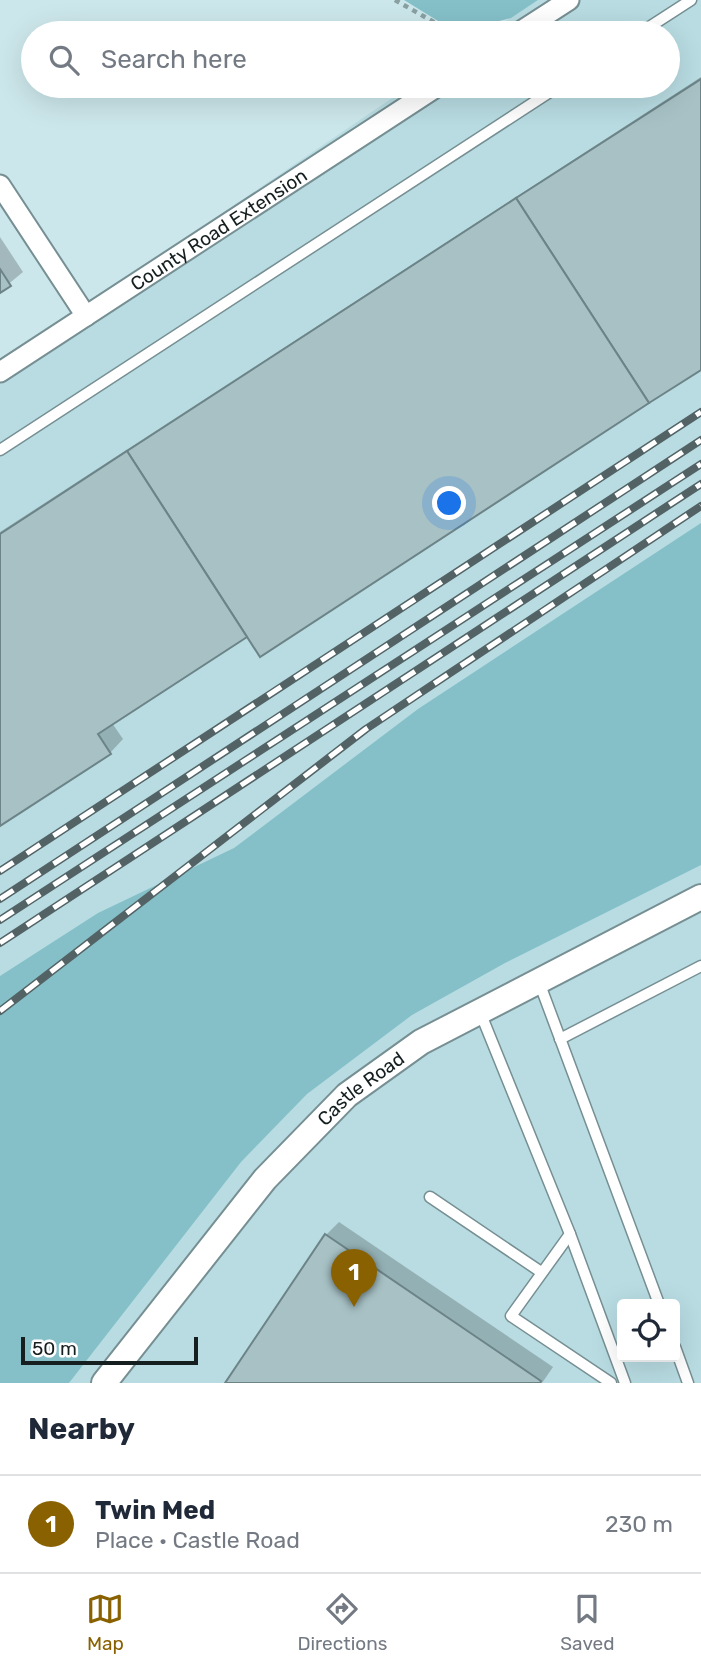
<!DOCTYPE html>
<meta charset="utf-8">
<style>
body{margin:0;font-family:Rubik,sans-serif;background:#f2f2f3;color:#1f2937}
.controls{position:absolute;right:21px;bottom:21px;display:grid;overflow:hidden;border-radius:7px;box-shadow:0 7px 28px #0002}
.controls button{width:63px;height:63px;display:grid;place-items:center;padding:0;border:0;border-bottom:2px solid #e0e1e3;background:#fff;color:#1f2937;font:35px sans-serif}
.scale{position:absolute;left:21px;bottom:18px;width:177px;box-sizing:border-box;padding-left:7px;border:4px solid #151f20;border-top:0;font-size:19px;line-height:24px;white-space:nowrap;color:#151f20;-webkit-text-stroke:5px #fff;paint-order:stroke}
.you{position:absolute;left:450px;top:504px;width:24px;height:24px;margin:-18px;border:5px solid #fff;border-radius:50%;background:#1a73e8;box-shadow:0 0 0 10px #1a73e833}
.badge{display:grid;place-items:center;width:46px;height:46px;border-radius:50%;background:#896100;color:#fff;font-size:23px;font-weight:700}
.pin{position:absolute;translate:-50% -58px;filter:drop-shadow(0 2px 4px #0008)}
.pin::after{content:'';position:absolute;top:37px;width:24px;height:21px;background:inherit;clip-path:polygon(0 0,100% 0,50% 100%)}
.list{margin:0;padding:0;list-style:none}
h2{display:flex;justify-content:space-between;align-items:center;height:91px;margin:0;padding:0 28px;font-size:30px}
h2 small{font-size:23px;font-weight:400;color:#747a83}
.list li{display:grid;grid-template-columns:46px 1fr auto;gap:21px;align-items:center;box-sizing:border-box;height:98px;padding:0 28px;border-top:2px solid #e0e1e3}
.list b{display:block;font-size:26px;white-space:nowrap}
.list p{margin:0;font-size:23px;white-space:nowrap;color:#747a83}
.list em{font-size:23px;font-style:normal;color:#747a83}
.icon{flex:none;width:38px;height:38px;fill:none;stroke:currentColor;stroke-width:2;stroke-linecap:round;stroke-linejoin:round}
.map{position:relative;flex:none;width:701px;height:1383px;overflow:hidden}
.search{position:absolute;background:#fff;box-shadow:0 7px 28px #0002;left:21px;right:21px;top:21px;height:77px;display:flex;align-items:center;gap:18px;box-sizing:border-box;padding:0 24px;border-radius:38px;color:#747a83;font-size:26px}
.sheet{height:189px;background:#fff}
nav{display:flex;justify-content:space-around;align-items:center;box-sizing:border-box;height:98px;border-top:2px solid #e0e1e3;background:#fff;font-size:19px;color:#747a83}
nav a{display:grid;justify-items:center;gap:4px}
nav .on{color:#896100}
.map>svg:first-child{display:block}
.built{fill:#b8dce2;fill-rule:evenodd}
.green{fill:#85c0c9}
.shadow{fill:#0003}
.building{fill:#a7c1c5;stroke:#6c8488;stroke-width:2}
.lines{fill:none;stroke-linecap:round;stroke-linejoin:round}
.service-casing{stroke:#768f93;stroke-width:13}
.minor-casing{stroke:#768f93;stroke-width:23}
.tertiary-casing{stroke:#768f93;stroke-width:28}
.path{stroke:#8a9fa2;stroke-width:4.5;stroke-dasharray:5 5;stroke-linecap:butt}
.service{stroke:#fff;stroke-width:10}
.minor{stroke:#fff;stroke-width:19}
.tertiary{stroke:#fff;stroke-width:24}
.rail-casing{stroke:#536365;stroke-width:8}
.rail{stroke:#fff;stroke-width:5;stroke-dasharray:16;stroke-linecap:butt}
.labels{text-anchor:middle;dominant-baseline:central;stroke-width:5;stroke-linejoin:round;paint-order:stroke}
.street-label{font-size:19px;fill:#151f20;stroke:#fff}
</style>
<div class="map">
<svg width="701" height="1383" viewBox="0 0 701 1383">
<rect width="100%" height="100%" fill="#cce7eb"/>
<path class="built" d="M 538,0 L 701,0 L 701,1383 L 0,1383 L 0,364 L 410,86 L 668,86 L 668,33 L 487,33 ZM 622,1304 L 675,1304 L 675,1357 L 622,1357 Z"/>
<g class="green">
<polygon points="404,0 538,0 511,18 456,32"/>
<polygon points="701,523 701,865 505,963 412,1015 307,1094 241,1162 69,1383 0,1383 0,976 98,913 234,848 418,709"/>
</g>
<g class="shadow">
<polygon points="701,77 701,367 247,634 112,723 123,739 110,753 0,824 0,532"/>
<polygon points="0,237 23,272 0,291"/>
<polygon points="339,1222 553,1367 542,1383 227,1383 326,1235"/>
</g>
<g class="building">
<polygon points="701,79 701,370 649,403 516,198"/>
<polygon points="516,198 649,403 260,657 127,451"/>
<polygon points="0,269 11,286 0,293"/>
<polygon points="127,451 247,637 98,734 111,754 0,826 0,534"/>
<polygon points="325,1234 541,1381 540,1383 225,1383"/>
</g>
<g class="lines">
<defs>
<g id="service">
<polyline points="640,33 691,0"/>
<polyline points="0,450 559,86"/>
<polyline points="539,982 659,1304"/>
<polyline points="480,1012 570,1234 625,1383"/>
<polyline points="560,1039 701,966"/>
<polyline points="430,1197 541,1272"/>
<polyline points="570,1234 511,1316 611,1383"/>
<polyline points="675,1347 688,1383"/>
</g>
<g id="minor">
<polyline points="518,33 569,0"/>
<polyline points="0,185 86,316"/>
<path id="s1" d="M 0,372 L 438,86"/>
</g>
<g id="tertiary">
<path id="s2" d="M 104,1383 L 265,1179 L 347,1095 L 421,1042 L 701,897"/>
</g>
</defs>
<use href="#service" class="service-casing"/>
<use href="#minor" class="minor-casing"/>
<use href="#tertiary" class="tertiary-casing"/>
<polyline class="path" points="395,0 453,33"/>
<use href="#service" class="service"/>
<use href="#minor" class="minor"/>
<use href="#tertiary" class="tertiary"/>
<defs>
<g id="rail">
<polyline points="0,871 701,412"/>
<polyline points="0,899 701,440"/>
<polyline points="0,920 701,464"/>
<polyline points="0,943 701,484"/>
<polyline points="0,1011 366,729 701,506"/>
</g>
</defs>
<use href="#rail" class="rail-casing"/>
<use href="#rail" class="rail"/>
</g>
<g class="labels">
<g class="street-label">
<text stroke="none"><textPath href="#s1" startOffset="261">County Road Extension</textPath></text>
<text stroke="none"><textPath href="#s2" startOffset="392">Castle Road</textPath></text>
</g>
</g>
</svg>
<div class="controls">
<button><svg class="icon" aria-label="locate" viewBox="0 0 24 24"><circle cx="12" cy="12" r="6"/><path d="M12 2v4M12 18v4M2 12h4M18 12h4"/></svg></button>
</div>
<div class="scale">50 m</div>
<div class="you"></div>
<div class="pin badge" style="left:354px;top:1307px">1</div>
<div class="search"><svg class="icon" aria-label="search" viewBox="0 0 24 24"><circle cx="10" cy="10" r="6"/><path d="M15 15l6 6"/></svg>Search here</div>
</div>
<section class="sheet">
<h2>Nearby<small></small></h2>
<ul class="list">
<li><span class="badge">1</span><div><b>Twin Med</b><p>Place · Castle Road</p></div><em>230 m</em></li>
</ul>
</section>
<nav>
<a class="on"><svg class="icon" aria-label="map" viewBox="0 0 24 24"><path d="M3 6l6-2 6 2 6-2v14l-6 2-6-2-6 2zM9 4v14M15 6v14"/></svg>Map</a>
<a><svg class="icon" aria-label="directions" viewBox="0 0 24 24"><path d="M12 3l9 9-9 9-9-9zM9 14v-3h6M13 9l2 2-2 2"/></svg>Directions</a>
<a><svg class="icon" aria-label="saved" viewBox="0 0 24 24"><path d="M7 4h10v16l-5-4-5 4z"/></svg>Saved</a>
</nav>
